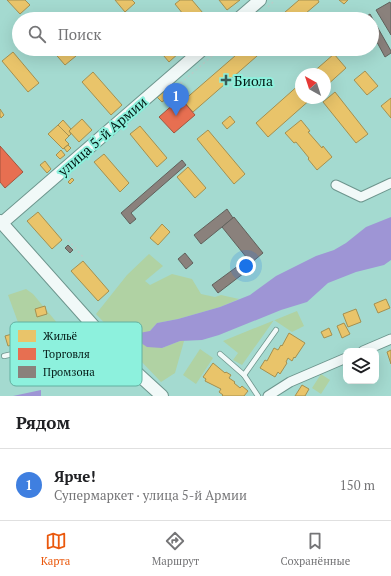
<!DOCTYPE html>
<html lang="ru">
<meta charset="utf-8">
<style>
body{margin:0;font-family:"PT Serif",serif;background:#f6f6f6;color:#202124}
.controls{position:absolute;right:12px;bottom:12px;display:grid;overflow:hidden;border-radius:8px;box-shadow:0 4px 16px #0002}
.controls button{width:36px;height:36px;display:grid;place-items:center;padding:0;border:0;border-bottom:1px solid #e0e0e0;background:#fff;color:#202124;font:20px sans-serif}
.compass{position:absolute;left:295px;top:68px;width:36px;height:36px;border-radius:50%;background:#fff;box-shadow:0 4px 16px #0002;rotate:321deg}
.you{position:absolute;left:246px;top:266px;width:14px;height:14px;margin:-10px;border:3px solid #fff;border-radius:50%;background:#1a73e8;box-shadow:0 0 0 6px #1a73e833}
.badge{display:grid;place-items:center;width:26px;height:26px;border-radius:50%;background:#ea580c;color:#fff;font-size:13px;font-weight:700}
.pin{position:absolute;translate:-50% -33px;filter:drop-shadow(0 1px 2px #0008)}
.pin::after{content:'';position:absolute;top:21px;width:14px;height:12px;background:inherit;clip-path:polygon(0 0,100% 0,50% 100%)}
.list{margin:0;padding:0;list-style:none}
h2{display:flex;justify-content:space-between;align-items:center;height:52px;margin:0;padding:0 16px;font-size:17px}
h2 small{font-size:13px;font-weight:400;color:#757577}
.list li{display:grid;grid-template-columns:26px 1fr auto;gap:12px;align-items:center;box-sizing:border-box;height:72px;padding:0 16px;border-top:1px solid #e0e0e0}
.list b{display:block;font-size:15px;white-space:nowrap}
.list p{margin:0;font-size:13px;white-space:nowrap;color:#757577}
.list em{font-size:13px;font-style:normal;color:#757577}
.icon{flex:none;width:22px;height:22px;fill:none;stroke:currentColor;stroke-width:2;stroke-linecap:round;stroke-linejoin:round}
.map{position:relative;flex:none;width:391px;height:396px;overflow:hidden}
.search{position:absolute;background:#fff;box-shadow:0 4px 16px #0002;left:12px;right:12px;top:12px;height:44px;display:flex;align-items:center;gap:10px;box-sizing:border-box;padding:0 14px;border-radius:22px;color:#757577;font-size:15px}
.sheet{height:124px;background:#fff}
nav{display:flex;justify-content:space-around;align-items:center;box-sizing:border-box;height:56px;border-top:1px solid #e0e0e0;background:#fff;font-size:11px;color:#757577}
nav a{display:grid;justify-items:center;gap:2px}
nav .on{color:#ea580c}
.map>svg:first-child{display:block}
.green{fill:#b0d2a3}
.water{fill:#9e95d5}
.homes{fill:#e9c46a;stroke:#a49050}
.shops{fill:#e76f51;stroke:#a2553e}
.industry{fill:#8a817c;stroke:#61615c}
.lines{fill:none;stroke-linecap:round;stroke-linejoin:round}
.service-casing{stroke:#6d958d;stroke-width:6}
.minor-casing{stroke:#6d958d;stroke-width:11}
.secondary-casing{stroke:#6d958d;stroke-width:14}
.path{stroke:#bcccc9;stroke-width:1.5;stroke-dasharray:2 3;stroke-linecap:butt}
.service{stroke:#f1f9f8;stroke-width:4.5}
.minor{stroke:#f1f9f8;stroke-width:9}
.secondary{stroke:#f1f9f8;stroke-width:12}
.poi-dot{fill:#3b5b55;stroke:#8df1dd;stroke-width:1.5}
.labels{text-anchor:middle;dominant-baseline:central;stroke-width:4;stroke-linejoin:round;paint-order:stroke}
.poi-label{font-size:14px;fill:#021713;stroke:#8df1dd;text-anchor:start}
.street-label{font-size:14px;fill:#021713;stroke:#8df1dd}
.key{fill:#8df1dd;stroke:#63b0a0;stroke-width:1}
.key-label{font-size:11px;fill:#021713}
</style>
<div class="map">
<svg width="391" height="396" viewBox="0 0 391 396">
<rect width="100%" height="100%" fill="#a4dad0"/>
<g class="green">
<polygon points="149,254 163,266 145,281 150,285 172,274 192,279 201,294 215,297 221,295 239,299 220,307 178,319 157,323 150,331 162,348 180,341 184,341 175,373 161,382 96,314 127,275"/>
<polygon points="26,289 33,294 68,336 62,341 27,347 8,295"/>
<polygon points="297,311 304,326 292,332 274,320 242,365 233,360 238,353 223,341"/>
<polygon points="200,349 213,358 196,384 183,375"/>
<polygon points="321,374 330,380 321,394 312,388"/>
</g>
<g class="water">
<polygon points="391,217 391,260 384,265 356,272 328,283 307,302 281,310 219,335 202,340 180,341 162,348 147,347 138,341 139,333 150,331 157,323 178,319 220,307 250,295 276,276 316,256 334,250 346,243 366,227"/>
<polygon points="41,390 41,396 13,396"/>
</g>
<g class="homes">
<polygon points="7,0 25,0 30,5 20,14"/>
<polygon points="115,0 132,0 135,3 125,12"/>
<polygon points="180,0 192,0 208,19 187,19 175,4"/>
<polygon points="219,0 240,0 227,10"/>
<polygon points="299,0 318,0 319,2 299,19 277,19"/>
<polygon points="339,0 348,0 344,4"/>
<polygon points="51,49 70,49 76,56 65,65"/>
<polygon points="158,49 177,49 180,52 169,62"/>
<polygon points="243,49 265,49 193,112 183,101"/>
<polygon points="13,52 39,83 28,92 2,61"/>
<polygon points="334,54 346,68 325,87 325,74 311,74"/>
<polygon points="365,71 378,86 367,95 354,80"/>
<polygon points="93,72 122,105 111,115 82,82"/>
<polygon points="301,83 301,98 312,98 268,137 256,123"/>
<polygon points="167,89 171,95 162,102 157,97"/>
<polygon points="335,92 368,134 356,143 323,102"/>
<polygon points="391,98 391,118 381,106"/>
<polygon points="0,109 4,115 1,118 0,116"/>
<polygon points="230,116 235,122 227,129 222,123"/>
<polygon points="82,119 92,130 79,142 69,131"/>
<polygon points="63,120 71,129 69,131 71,134 69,136 58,125"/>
<polygon points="301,120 310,131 308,132 322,148 323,146 332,157 317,170 308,159 309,158 296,142 294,143 285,133"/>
<polygon points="58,125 69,136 65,140 69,144 63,149 48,134"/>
<polygon points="140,126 167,158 157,167 130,134"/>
<polygon points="208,130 245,174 234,184 197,139"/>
<polygon points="68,145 71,148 67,152 64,148"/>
<polygon points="61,150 65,155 60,159 56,155"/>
<polygon points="104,154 129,183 120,192 94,162"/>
<polygon points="45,161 51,169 47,173 40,165"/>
<polygon points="188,167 206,188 195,198 177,177"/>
<polygon points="72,178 74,180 70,184 68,182"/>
<polygon points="38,212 62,240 52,249 27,221"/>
<polygon points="162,224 170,232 158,245 150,238"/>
<polygon points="83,261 109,291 98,301 71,271"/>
<polygon points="386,299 390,308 378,313 374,304"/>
<polygon points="45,306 47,314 37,317 35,309"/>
<polygon points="356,309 361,322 348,327 343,314"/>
<polygon points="344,323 350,334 342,338 337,326"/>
<polygon points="329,328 332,335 324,338 321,332"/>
<polygon points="19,332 22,342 8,346 5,336"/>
<polygon points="289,333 305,343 295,358 294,357 292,361 288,358 286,362 287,363 280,374 278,372 275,377 260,368 265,360 267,361 274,348 278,350 281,345 282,346"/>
<polygon points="391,350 391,364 387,352"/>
<polygon points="213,363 225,373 226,372 231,375 229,378 235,382 234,383 240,388 242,386 248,391 244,396 222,396 223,395 219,392 221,389 205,381 206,379 203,377"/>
<polygon points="302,385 309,389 305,396 295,396"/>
</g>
<g class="shops">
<polygon points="183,101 195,115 174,133 159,117 176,102 179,105"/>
<polygon points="0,146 23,172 5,188 0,182"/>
</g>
<g class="industry">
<polygon points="390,2 391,4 391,35 376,10"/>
<polygon points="370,14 391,51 391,53 385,57 372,33 372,19 364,18"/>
<polygon points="182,160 186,165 131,213 136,219 130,224 121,213"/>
<polygon points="227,209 233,218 201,244 194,235"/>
<polygon points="234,217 263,253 251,263 222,227"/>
<polygon points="68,245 73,250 70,253 65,248"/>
<polygon points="185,253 193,263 186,269 178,259"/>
<polygon points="242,263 248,270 218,293 212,285"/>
</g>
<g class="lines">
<defs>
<g id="service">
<polyline points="220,354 244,375 258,396"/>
<polyline points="4,356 58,344 82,345 98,332"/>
<polyline points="244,375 276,330"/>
</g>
<g id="minor">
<polyline points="336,185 361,197 391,183"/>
<polyline points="363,351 391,339"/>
<polyline points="268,396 290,382 346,358"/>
</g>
<g id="secondary">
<polyline points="238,19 260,0"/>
<polyline points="0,221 122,358 139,375 162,396"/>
<polyline points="2,223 203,49"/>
</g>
</defs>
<use href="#service" class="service-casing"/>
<use href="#minor" class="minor-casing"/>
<use href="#secondary" class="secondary-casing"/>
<g class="path">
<polyline points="268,7 275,0"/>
<polyline points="225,19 229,15"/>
<polyline points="173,90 220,49"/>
<polyline points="68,240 84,258"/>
</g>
<use href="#service" class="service"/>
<use href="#minor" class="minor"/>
<use href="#secondary" class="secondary"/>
</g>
<path class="poi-dot" d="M224 74h4v4h4v4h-4v4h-4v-4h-4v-4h4z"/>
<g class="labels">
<g class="poi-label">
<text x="234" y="80">Биола</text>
</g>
<g class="street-label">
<text transform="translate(102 136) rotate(-41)">улица 5-й Армии</text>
</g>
</g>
<rect x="10" y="322" width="132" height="64" rx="6" class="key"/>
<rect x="18" y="330" width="18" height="12" fill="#e9c46a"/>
<rect x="18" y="348" width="18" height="12" fill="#e76f51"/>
<rect x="18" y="366" width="18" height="12" fill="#8a817c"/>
<g class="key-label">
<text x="43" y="340">Жильё</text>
<text x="43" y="358">Торговля</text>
<text x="43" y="376">Промзона</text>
</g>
</svg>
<div class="controls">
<button><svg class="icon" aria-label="layers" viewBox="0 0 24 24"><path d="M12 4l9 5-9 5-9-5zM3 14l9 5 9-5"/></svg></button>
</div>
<svg class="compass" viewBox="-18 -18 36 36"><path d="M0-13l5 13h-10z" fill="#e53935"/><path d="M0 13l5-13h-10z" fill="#757577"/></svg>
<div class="you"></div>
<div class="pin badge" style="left:176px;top:116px;background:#3f7fe0">1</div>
<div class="search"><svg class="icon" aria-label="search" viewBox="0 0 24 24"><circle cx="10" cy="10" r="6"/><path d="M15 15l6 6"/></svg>Поиск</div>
</div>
<section class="sheet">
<h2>Рядом<small></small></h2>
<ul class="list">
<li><span class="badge" style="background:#3f7fe0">1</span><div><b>Ярче!</b><p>Супермаркет · улица 5-й Армии</p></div><em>150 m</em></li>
</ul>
</section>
<nav>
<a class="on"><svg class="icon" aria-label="map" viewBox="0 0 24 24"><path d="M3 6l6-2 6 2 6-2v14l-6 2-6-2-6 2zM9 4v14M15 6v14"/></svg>Карта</a>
<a><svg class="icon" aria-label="directions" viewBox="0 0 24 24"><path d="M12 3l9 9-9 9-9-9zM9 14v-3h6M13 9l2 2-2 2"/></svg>Маршрут</a>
<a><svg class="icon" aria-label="saved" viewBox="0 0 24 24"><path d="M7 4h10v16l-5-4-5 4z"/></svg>Сохранённые</a>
</nav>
